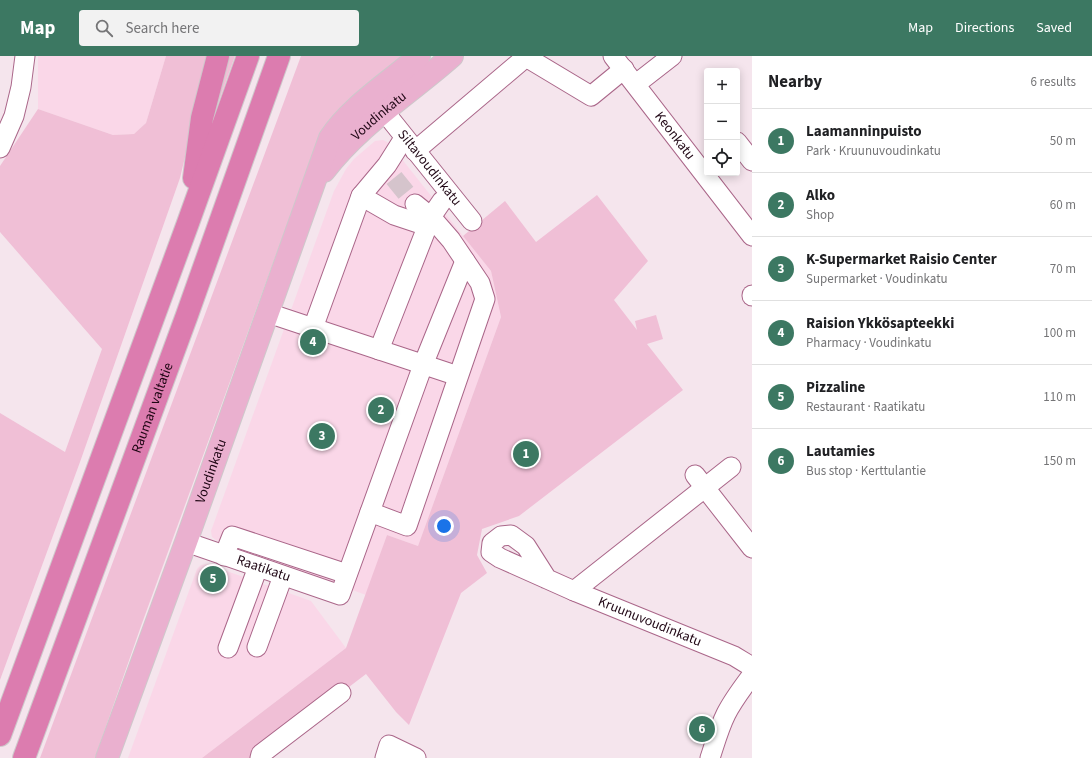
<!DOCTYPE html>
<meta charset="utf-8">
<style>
body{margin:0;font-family:"Source Sans 3",sans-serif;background:#f2f2f2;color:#202124}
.controls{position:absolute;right:12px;top:12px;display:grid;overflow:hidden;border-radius:4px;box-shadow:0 2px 10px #0003}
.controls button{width:36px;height:36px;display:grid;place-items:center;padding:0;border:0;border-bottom:1px solid #e0e0e0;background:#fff;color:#202124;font:20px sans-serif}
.you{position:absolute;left:444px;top:470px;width:14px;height:14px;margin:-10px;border:3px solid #fff;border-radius:50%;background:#1a73e8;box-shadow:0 0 0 6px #1a73e833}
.badge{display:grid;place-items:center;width:26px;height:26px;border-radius:50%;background:#3c7862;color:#fff;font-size:13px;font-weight:700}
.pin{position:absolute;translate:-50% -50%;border:2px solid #fff;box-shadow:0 1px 4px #0006}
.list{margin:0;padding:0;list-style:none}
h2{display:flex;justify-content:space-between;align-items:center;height:52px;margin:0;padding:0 16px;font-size:17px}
h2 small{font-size:13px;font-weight:400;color:#757577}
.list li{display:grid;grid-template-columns:26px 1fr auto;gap:12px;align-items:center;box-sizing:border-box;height:64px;padding:0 16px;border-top:1px solid #e0e0e0}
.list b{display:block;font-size:15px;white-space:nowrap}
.list p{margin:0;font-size:13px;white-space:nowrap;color:#757577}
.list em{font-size:13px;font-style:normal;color:#757577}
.icon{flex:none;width:22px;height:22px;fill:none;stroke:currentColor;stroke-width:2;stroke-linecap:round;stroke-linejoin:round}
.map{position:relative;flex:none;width:752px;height:702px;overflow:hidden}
header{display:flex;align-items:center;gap:24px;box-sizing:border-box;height:56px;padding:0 20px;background:#3c7862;color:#fff}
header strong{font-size:19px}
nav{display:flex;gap:22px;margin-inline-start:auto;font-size:14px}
.search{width:280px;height:36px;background:#f2f2f2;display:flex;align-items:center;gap:10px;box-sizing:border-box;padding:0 14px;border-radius:4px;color:#757577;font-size:15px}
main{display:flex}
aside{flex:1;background:#fff}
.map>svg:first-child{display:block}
.built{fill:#fad7e8}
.green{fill:#f0bfd6}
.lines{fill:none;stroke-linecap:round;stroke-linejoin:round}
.minor-tunnel{stroke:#d5c4cc;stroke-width:19;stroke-dasharray:19 10;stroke-linecap:butt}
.minor-casing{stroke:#aa6689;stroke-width:21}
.major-casing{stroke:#cec8cb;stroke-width:24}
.highway-casing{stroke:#cec8cb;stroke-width:24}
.minor{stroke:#fff;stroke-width:19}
.major{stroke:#eab0cf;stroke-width:22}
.highway{stroke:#dc7caf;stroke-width:22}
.labels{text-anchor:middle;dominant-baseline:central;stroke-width:3.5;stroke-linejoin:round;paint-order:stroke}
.street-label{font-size:14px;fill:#1f0614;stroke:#fff}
</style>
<header>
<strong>Map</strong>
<div class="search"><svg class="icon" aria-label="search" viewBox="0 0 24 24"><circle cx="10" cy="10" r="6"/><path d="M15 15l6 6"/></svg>Search here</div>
<nav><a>Map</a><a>Directions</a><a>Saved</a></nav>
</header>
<main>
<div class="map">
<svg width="752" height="702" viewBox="0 0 752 702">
<rect width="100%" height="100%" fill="#f5e5ed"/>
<g class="built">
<polygon points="38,0 166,0 146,67 134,78 113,79 38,53"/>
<polygon points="383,84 389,87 491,215 501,261 418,490 387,479 366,539 216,484 212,481 211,475 334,135 346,113 354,103 375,85"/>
<polygon points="207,508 311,545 346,592 202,702 128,702 197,513 201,509"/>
</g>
<g class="green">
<polygon points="166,0 209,0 180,122 80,406 0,624 0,357 65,396 102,293 0,176 0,110 38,53 113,79 134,78 146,67"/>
<polygon points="225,0 235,0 213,62 209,62"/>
<polygon points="301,0 402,0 337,55 322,76 311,103 141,570 95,702 40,702"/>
<polygon points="597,139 648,205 614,244 637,274 635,265 656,259 663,283 647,288 683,334 519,460 482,473 477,499 487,517 461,537 409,669 396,656 366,618 256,702 202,702 346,592 387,479 418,490 501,261 491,215 463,180 505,145 536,186"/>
</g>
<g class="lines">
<polyline class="minor-tunnel" points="394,122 415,148"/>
<defs>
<g id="minor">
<path id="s1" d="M 613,0 L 752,180"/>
<polyline points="636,28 672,0"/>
<path id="s2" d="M 375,44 L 472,165"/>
<polyline points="737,86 752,105"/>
<polyline points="0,92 14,60 21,31 25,0"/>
<polyline points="415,95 526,1 591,40 624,13"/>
<polyline points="361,140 394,159 427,170"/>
<polyline points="752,239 752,240"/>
<polyline points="268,257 458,320"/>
<polyline points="313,272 361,140 387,109 404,82"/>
<polyline points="379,294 431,161 442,145 450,140"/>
<polyline points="695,419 752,492"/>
<polyline points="370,456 407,470 485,243 480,227 451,184 431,161 415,148"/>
<path id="s3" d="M 186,486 L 340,539 L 423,309 L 465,205"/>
<polyline points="224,500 232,480 347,518"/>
<path id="s4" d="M 547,523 L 526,490 L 511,479 L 501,480 L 492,487 L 491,496 L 500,502 L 574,535 L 734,600 L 752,611"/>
<polyline points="574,535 731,411"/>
<polyline points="257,591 283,520"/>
<polyline points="228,592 258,511"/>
<polyline points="260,702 261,698 341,637"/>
<polyline points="385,702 389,689 416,702"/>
<path d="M 710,702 C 715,687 719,672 726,658 C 733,644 743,631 752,619"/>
</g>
<g id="major">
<path id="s5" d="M 324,115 C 359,69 409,38 452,0"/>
<path id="s6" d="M 107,702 L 186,486 L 330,82 C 351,50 390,26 419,0"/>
</g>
<g id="highway">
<polyline points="194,122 202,62 218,0"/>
<polyline points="0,679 188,167 248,0"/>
<path id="s7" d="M 24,702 L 187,259 L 279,0"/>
</g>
</defs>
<use href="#minor" class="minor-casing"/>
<use href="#major" class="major-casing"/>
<use href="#highway" class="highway-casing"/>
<use href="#minor" class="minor"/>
<use href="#major" class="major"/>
<use href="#highway" class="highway"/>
</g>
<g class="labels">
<g class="street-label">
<text stroke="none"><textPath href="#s5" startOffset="78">Voudinkatu</textPath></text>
<text stroke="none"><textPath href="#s1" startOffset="101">Keonkatu</textPath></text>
<text stroke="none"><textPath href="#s2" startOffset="87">Siltavoudinkatu</textPath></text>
<text stroke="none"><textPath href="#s7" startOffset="373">Rauman valtatie</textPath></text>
<text stroke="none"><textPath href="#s6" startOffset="305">Voudinkatu</textPath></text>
<text stroke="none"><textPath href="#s3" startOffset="82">Raatikatu</textPath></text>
<text stroke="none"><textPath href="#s4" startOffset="262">Kruunuvoudinkatu</textPath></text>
</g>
</g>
</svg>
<div class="controls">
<button>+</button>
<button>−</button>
<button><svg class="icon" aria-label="locate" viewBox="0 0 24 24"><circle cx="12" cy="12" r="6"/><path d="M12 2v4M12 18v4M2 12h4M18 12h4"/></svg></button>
</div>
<div class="you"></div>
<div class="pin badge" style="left:526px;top:398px">1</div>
<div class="pin badge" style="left:381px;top:354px">2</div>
<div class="pin badge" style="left:322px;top:380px">3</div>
<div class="pin badge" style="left:313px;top:286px">4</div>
<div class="pin badge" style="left:213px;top:523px">5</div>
<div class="pin badge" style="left:702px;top:673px">6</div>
</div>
<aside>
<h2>Nearby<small>6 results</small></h2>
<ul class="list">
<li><span class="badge">1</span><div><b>Laamanninpuisto</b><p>Park · Kruunuvoudinkatu</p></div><em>50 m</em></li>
<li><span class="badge">2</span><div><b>Alko</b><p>Shop</p></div><em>60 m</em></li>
<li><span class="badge">3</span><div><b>K-Supermarket Raisio Center</b><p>Supermarket · Voudinkatu</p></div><em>70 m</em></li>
<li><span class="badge">4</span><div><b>Raision Ykkösapteekki</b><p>Pharmacy · Voudinkatu</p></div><em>100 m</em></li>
<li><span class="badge">5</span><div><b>Pizzaline</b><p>Restaurant · Raatikatu</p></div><em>110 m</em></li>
<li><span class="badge">6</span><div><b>Lautamies</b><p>Bus stop · Kerttulantie</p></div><em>150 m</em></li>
</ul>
</aside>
</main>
